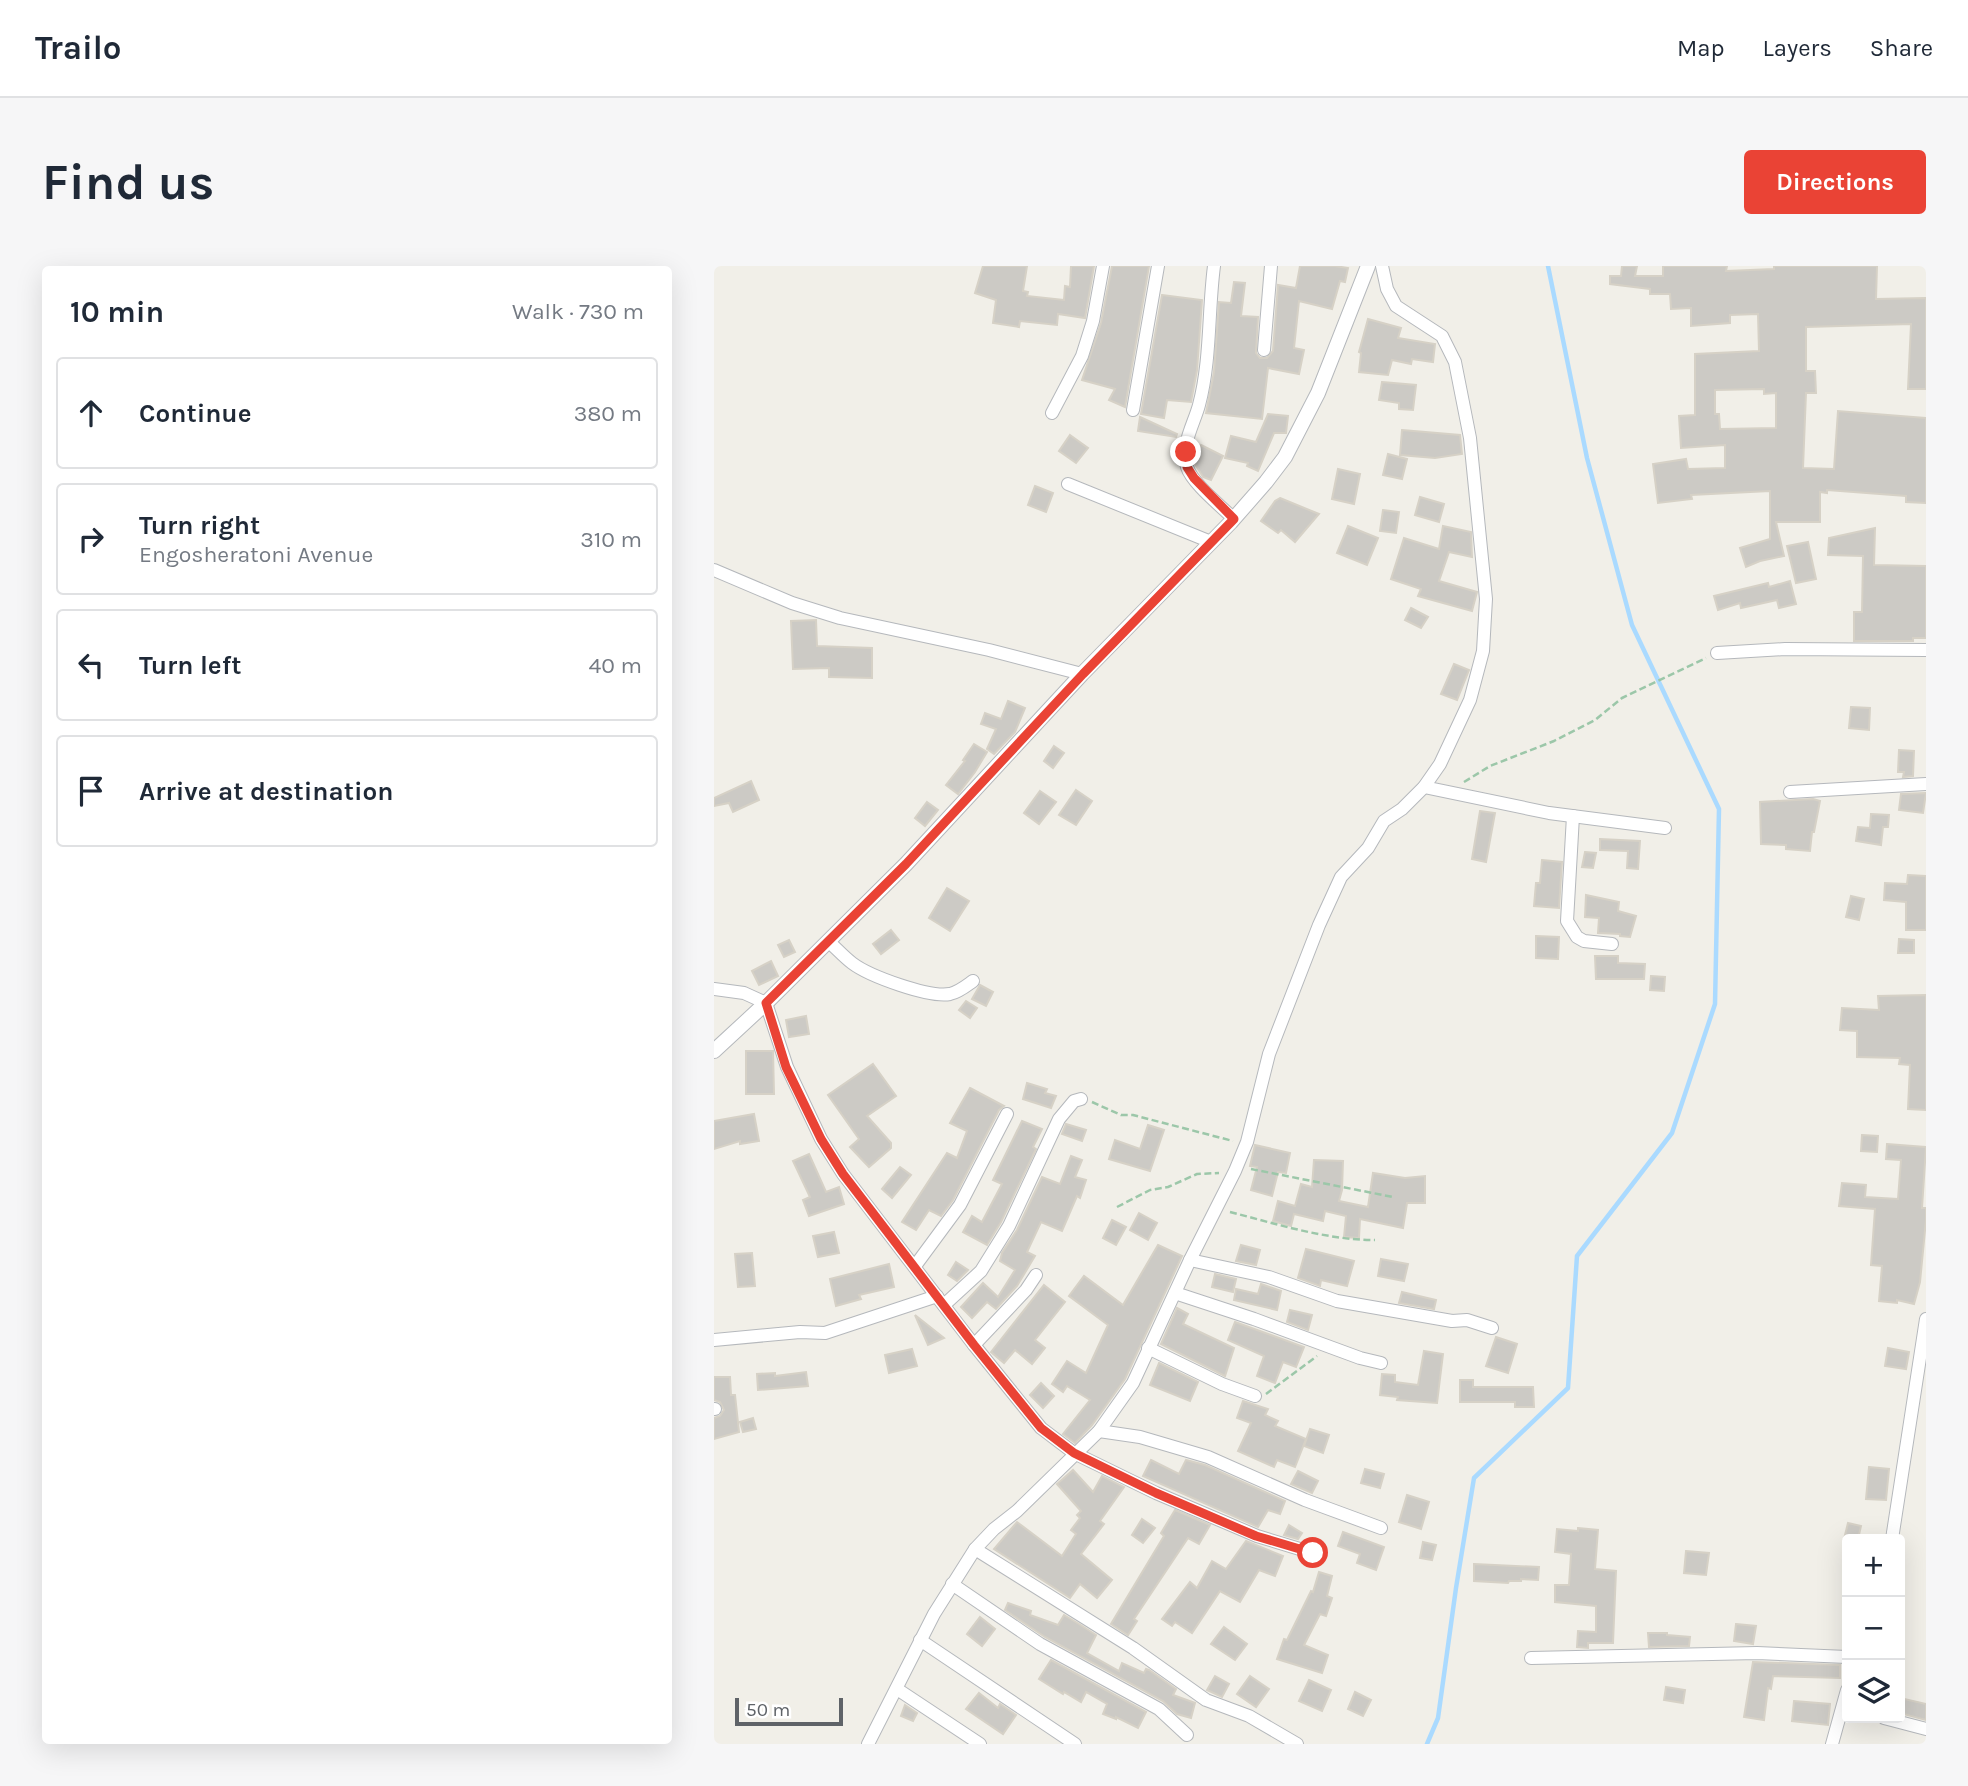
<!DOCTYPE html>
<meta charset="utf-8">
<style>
body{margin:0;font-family:Karla,sans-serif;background:#f6f6f7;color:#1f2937}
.controls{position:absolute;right:21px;bottom:21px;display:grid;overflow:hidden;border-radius:7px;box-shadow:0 7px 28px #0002}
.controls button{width:63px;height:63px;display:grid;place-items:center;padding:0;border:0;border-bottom:2px solid #e0e1e3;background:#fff;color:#1f2937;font:35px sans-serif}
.scale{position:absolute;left:21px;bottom:18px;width:108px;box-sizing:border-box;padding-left:7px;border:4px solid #5f6368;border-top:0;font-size:19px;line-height:24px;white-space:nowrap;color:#5f6368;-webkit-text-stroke:5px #fff;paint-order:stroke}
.stop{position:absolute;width:21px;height:21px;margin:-16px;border:5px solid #ea4335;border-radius:50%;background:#fff}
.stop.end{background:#ea4335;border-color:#fff;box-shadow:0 2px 7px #0008}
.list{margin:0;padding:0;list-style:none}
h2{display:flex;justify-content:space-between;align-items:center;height:91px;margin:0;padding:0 28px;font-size:30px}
h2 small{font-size:23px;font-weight:400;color:#747a83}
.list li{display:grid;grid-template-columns:46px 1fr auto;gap:21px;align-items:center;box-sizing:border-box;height:112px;margin:0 14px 14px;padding:0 14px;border:2px solid #e0e1e3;border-radius:7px}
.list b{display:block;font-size:26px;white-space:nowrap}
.list p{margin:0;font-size:23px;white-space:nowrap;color:#747a83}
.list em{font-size:23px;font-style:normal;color:#747a83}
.icon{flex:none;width:38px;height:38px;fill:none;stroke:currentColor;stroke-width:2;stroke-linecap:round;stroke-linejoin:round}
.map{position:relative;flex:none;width:1212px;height:1478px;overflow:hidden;border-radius:7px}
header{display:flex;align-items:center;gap:42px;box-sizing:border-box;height:98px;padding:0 35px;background:#fff;border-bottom:2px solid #e0e1e3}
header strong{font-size:33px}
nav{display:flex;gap:38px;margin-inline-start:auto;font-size:24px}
.intro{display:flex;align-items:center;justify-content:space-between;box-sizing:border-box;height:168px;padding:0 42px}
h1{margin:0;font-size:49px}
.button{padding:18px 32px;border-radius:7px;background:#ea4335;color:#fff;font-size:24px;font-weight:700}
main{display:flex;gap:42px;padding:0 42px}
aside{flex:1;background:#fff;border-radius:7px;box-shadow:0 7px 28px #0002}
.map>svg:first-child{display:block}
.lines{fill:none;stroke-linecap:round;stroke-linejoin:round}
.stream{stroke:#aadaff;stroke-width:4.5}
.building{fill:#cccac5;stroke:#d6d1c6;stroke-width:2;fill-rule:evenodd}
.minor-casing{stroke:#b5b8bc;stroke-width:14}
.tertiary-casing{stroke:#b5b8bc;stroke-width:16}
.path{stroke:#9cc7a9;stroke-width:2.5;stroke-dasharray:7 3.5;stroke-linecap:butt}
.minor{stroke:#fff;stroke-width:12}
.tertiary{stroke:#fff;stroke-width:14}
.route{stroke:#ea4335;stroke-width:9}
</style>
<header>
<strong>Trailo</strong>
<nav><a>Map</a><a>Layers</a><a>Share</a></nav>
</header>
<div class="intro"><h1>Find us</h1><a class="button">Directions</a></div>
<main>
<aside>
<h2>10 min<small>Walk · 730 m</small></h2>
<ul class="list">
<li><svg class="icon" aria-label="ahead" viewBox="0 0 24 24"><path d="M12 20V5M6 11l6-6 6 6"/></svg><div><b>Continue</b></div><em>380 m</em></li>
<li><svg class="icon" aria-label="right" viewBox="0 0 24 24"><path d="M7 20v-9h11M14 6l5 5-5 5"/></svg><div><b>Turn right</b><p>Engosheratoni Avenue</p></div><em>310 m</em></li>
<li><svg class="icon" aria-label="left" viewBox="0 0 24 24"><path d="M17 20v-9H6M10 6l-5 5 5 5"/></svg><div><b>Turn left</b></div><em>40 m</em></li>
<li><svg class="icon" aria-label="arrive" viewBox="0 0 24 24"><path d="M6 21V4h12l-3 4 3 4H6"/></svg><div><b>Arrive at destination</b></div></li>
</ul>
</aside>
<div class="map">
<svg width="1212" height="1478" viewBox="0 0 1212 1478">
<rect width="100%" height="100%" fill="#f1efe8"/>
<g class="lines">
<polyline class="stream" points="713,1478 724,1452 742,1322 760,1212 854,1122 863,990 958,867 1001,738 1005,543 918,359 873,192 834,0"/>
</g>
<g class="building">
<polygon points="269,0 313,0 309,25 314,26 313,30 350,34 351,20 356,21 357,0 380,0 371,52 344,48 343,59 306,55 305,61 279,57 282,34 261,27"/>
<polygon points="398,0 435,0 411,141 395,134 401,123 368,114 387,57"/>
<polygon points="586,0 621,0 634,2 631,16 626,15 618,43 585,35 580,82 590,84 585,108 554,102 548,153 492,147 500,106 505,36 517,37 520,16 531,17 527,50 544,51 542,87 546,92 553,92 559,85 564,19 582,22"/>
<path d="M 908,0 L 923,0 L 921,10 L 949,10 L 949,0 L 1013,0 L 1012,5 L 1060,3 L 1060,0 L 1163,0 L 1162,33 L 1212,32 L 1212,123 L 1194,123 L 1197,58 L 1092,61 L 1092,105 L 1101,105 L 1102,127 L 1092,127 L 1089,202 L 1120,203 L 1124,145 L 1212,152 L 1212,237 L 1192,236 L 1192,230 L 1113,224 L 1113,227 L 1106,226 L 1106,256 L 1062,256 L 1070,290 L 1046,295 L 1032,301 L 1026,282 L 1056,273 L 1056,225 L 977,229 L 978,233 L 944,237 L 939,198 L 972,193 L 974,203 L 1011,202 L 1011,179 L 967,182 L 965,150 L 981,149 L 981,88 L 1045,85 L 1044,48 L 1016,49 L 1016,57 L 977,60 L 977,42 L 957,43 L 956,28 L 936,28 L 936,23 L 896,18 L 896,10 L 907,10 ZM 1050,123 L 1050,128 L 1062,127 L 1062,162 L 1006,163 L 1005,148 L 1001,148 L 1001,124 Z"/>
<polygon points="448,29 488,34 483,104 477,136 453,134 450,152 427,148"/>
<polygon points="654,53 687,62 684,72 721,78 719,96 698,93 697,98 678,94 674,109 645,106 647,87 645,86"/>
<polygon points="668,116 702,119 699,144 685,143 685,137 665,134"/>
<polygon points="554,148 574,150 572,167 560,167 544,205 533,200 534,197 511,192 517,170 542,176"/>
<polygon points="426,151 463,168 462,171 424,165"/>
<polygon points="688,164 746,169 748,188 721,192 686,189"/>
<polygon points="356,169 374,182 362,197 345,185"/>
<polygon points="487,179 509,190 497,214 489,211 481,198 480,194"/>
<polygon points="674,188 693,193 688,213 669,209"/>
<polygon points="624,203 646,208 640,238 618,233"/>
<polygon points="321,220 339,227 332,246 314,239"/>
<polygon points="706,231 730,238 725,256 701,249"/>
<polygon points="566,232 605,248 581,276 567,264 564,267 547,255 561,235"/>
<polygon points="669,244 685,246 682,267 666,265"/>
<polygon points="634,260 664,272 653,299 623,287"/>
<polygon points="729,260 757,266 758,291 735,286 725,315 763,326 758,345 704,330 707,323 677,313 690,272 725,283"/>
<polygon points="1161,262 1160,299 1212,300 1212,372 1199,372 1199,375 1140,375 1140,346 1148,346 1149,290 1114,289 1115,272"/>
<polygon points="1094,276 1102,313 1082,317 1073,280"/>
<polygon points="1076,315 1082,338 1065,342 1063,334 1027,342 1026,337 1004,344 1000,330 1054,317 1055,321"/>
<polygon points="697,342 714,351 707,362 691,354"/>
<polygon points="102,354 103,380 158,382 158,412 115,411 115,402 79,403 77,355"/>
<polygon points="740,398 755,404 743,434 727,428"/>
<polygon points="294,435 311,442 301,466 280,488 273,483 282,463 267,458 271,447 287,453"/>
<polygon points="1137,441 1156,442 1155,464 1135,462"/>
<polygon points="260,478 273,486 261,506 244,528 232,519 251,495 249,494"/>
<polygon points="340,480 350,487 339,502 330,495"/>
<polygon points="1185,484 1200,485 1199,510 1189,511 1190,506 1184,506"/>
<polygon points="37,515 45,534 19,546 15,537 0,540 0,532"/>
<polygon points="362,524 378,535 362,559 345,549"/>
<polygon points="326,525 342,536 325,558 310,547"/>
<polygon points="1212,527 1209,547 1185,544 1187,528"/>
<polygon points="1099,533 1106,535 1100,566 1098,566 1096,585 1072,583 1072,579 1047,578 1046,536"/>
<polygon points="213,536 224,544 211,560 201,552"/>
<polygon points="766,545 781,547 772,596 758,593"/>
<polygon points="1157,548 1175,549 1174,561 1169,561 1167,579 1142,575 1144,561 1156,562"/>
<polygon points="886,573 926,575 924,603 913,602 914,585 886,584"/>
<polygon points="871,586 882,587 879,602 868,601"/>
<polygon points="828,594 848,596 845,642 820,640 822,617 826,617"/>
<polygon points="1194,609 1212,610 1212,664 1192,664 1192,636 1170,634 1171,617 1193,618"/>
<polygon points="233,622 255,635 236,665 215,652"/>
<polygon points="872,629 905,636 904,645 922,650 916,671 906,670 906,668 884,667 885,652 871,651"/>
<polygon points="1137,630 1150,633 1145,654 1132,651"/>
<polygon points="177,664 185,674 167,688 159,678"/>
<polygon points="822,670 845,671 844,693 822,692"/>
<polygon points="1185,673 1200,674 1200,687 1184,687"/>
<polygon points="75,674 81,686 70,691 64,679"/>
<polygon points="881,690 904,690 904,697 931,698 930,713 882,713"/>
<polygon points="57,695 64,710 45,719 38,705"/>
<polygon points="937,710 951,711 950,725 936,724"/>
<polygon points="266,719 279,726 272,740 258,733"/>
<polygon points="1212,729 1212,844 1194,843 1196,799 1185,798 1186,792 1143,791 1143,765 1126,764 1128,742 1165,744 1164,730"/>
<polygon points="252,735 263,742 256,752 245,744"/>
<polygon points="92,750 95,768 75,771 72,754"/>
<polygon points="32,785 59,785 60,828 32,828"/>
<polygon points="159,798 182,830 153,850 177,877 177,882 155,901 136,881 145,873 114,829"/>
<polygon points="313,817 333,823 331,827 342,830 337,842 309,833"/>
<polygon points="256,822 290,840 285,844 239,934 227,950 215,944 202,964 188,956 233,887 243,892 253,865 236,857"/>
<polygon points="40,848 45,875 26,878 26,875 0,883 0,855"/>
<polygon points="308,855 328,863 319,881 322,883 287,956 273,979 249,966 258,950 268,956 288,918 279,914"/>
<polygon points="352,858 372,864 368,875 348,868"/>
<polygon points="434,859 450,864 436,905 395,893 401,874 426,883"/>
<polygon points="1148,869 1164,870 1163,886 1147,885"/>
<polygon points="1173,878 1212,881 1208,942 1212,942 1212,954 1206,1016 1200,1038 1183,1034 1183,1037 1165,1035 1168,1000 1157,999 1161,943 1125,940 1128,917 1152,919 1151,931 1184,933 1187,894 1172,893"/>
<polygon points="541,879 576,887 572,907 564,906 558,930 537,924 543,901 536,900"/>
<polygon points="95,888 112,926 125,921 130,938 95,950 89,934 96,931 79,895"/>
<polygon points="357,890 368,894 361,911 372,914 366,932 363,930 348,965 327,956 313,986 321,990 303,1020 282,1043 273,1036 258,1052 247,1041 269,1017 284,1031 301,1004 286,995 288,987 303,964 328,911 346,918"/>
<polygon points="600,894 629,895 628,924 625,935 654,941 659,907 691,912 711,910 711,937 693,937 689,962 646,953 645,972 630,971 632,950 611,945 609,955 580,948 577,960 559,955 564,935 581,940 587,918 598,921"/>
<polygon points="186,901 197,909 178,932 168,923"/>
<polygon points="425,947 443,957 434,974 416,964"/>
<polygon points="398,954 412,961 402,979 389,972"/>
<polygon points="120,966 125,987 104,991 99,970"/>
<polygon points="444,979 468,990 411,1113 378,1159 361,1177 349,1168 376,1134 353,1120 349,1126 338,1118 353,1095 372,1107 394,1059 355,1030 370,1010 409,1039"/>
<polygon points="527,979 546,984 542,999 522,995"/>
<polygon points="592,983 640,995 633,1020 607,1014 606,1020 584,1012"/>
<polygon points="38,987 41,1020 24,1021 21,988"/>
<polygon points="667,993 694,998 690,1015 664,1010"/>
<polygon points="242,996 254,1004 243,1015 234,1009"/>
<polygon points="175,998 180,1021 145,1029 147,1033 122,1040 116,1013"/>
<polygon points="501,1008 522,1013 519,1026 498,1021"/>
<polygon points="547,1018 567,1025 563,1044 520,1034 522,1023 544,1028"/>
<polygon points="330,1019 351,1036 321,1074 331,1082 318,1098 301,1084 290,1097 277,1086"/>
<polygon points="688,1026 722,1034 720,1043 685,1037"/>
<polygon points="463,1042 474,1048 469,1058 520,1082 511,1110 447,1078"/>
<polygon points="576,1044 598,1049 594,1064 573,1056"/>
<polygon points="201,1049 230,1072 214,1079"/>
<polygon points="521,1056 590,1081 582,1101 569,1096 561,1117 543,1110 550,1090 514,1074"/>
<polygon points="782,1071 803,1078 794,1107 772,1100"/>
<polygon points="1174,1082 1195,1086 1192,1103 1171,1100"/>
<polygon points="198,1083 203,1100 175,1107 171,1089"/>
<polygon points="710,1085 729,1088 723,1137 683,1134 684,1131 666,1129 668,1108 681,1109 681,1116 704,1119"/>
<polygon points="445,1097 484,1116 476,1135 436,1119"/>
<polygon points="92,1106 94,1120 44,1124 43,1108 61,1107 61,1110"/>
<polygon points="0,1111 16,1111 17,1129 21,1129 25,1166 0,1173 0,1152 6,1150 10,1144 6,1136 0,1134"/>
<polygon points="746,1114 759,1114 759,1121 819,1121 820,1141 801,1141 801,1136 746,1136"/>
<polygon points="327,1117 340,1130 329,1142 316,1129"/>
<polygon points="529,1135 554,1143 551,1149 564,1155 561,1160 592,1173 581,1201 563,1194 560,1201 524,1185 537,1157 523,1152"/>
<polygon points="39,1152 42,1163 29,1166 26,1156"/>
<polygon points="596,1163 615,1169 609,1187 590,1180"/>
<polygon points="437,1194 465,1208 472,1194 491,1199 571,1235 566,1248 554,1244 544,1261 429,1210"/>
<polygon points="1155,1201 1175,1203 1172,1234 1152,1233"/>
<polygon points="651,1203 670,1208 666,1222 647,1217"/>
<polygon points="359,1204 379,1226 388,1210 410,1221 386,1255 390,1258 367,1288 398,1314 383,1332 366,1318 356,1332 280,1283 303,1256 348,1290 362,1268 357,1264 366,1252 363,1249 367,1245 343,1218"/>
<polygon points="584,1205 604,1215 598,1227 577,1218"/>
<polygon points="693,1229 715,1236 707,1263 685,1256"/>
<polygon points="461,1244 496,1259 485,1278 474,1272 420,1353 423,1355 414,1369 397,1358 450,1270 447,1267"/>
<polygon points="428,1253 441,1262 429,1277 418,1269"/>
<polygon points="1134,1257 1147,1260 1144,1273 1130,1273"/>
<polygon points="575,1259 588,1267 584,1273 570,1269"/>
<polygon points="864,1262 884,1264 881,1303 902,1305 899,1377 874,1377 874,1382 863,1381 864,1365 882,1366 882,1340 841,1336 841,1319 855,1319 857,1288 841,1286 843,1263 864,1265"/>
<polygon points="629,1266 670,1281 662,1304 643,1297 646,1288 624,1280"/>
<polygon points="532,1275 569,1290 561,1310 545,1304 526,1336 506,1325 478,1367 461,1356 458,1360 448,1353 476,1316 483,1322 498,1295 512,1303"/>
<polygon points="709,1276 722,1279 718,1294 706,1292"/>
<polygon points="972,1285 995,1287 992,1309 970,1307"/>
<polygon points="760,1298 825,1301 824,1314 807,1313 807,1315 795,1315 794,1317 760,1315"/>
<polygon points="605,1306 618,1310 613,1330 618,1332 612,1350 606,1348 590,1379 614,1389 608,1407 563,1393 570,1373 573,1374 597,1325 599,1326"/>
<polygon points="294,1337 317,1345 316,1349 344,1359 350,1349 365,1358 382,1369 373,1387 405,1405 408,1397 430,1407 432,1403 435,1404 462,1423 459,1429 481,1437 477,1452 463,1448 449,1435 331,1371 291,1344"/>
<polygon points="266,1351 281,1363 268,1380 253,1368"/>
<polygon points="1022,1358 1042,1360 1039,1378 1020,1375"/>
<polygon points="510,1361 533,1378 521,1394 497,1378"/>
<polygon points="934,1367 953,1367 953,1369 976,1371 975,1380 935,1381"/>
<polygon points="337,1394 432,1446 424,1462 402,1451 402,1453 389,1448 393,1438 372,1426 367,1436 350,1426 349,1428 325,1413"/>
<polygon points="1039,1396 1126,1399 1126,1412 1059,1410 1057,1423 1054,1422 1050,1454 1030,1451"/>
<polygon points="501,1410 515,1418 508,1431 493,1424"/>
<polygon points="536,1410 555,1423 542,1441 523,1428"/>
<polygon points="595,1414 617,1424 608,1445 585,1435"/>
<polygon points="952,1421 971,1424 969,1437 950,1434"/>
<polygon points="641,1426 657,1434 649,1450 634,1443"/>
<polygon points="265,1427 284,1442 286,1438 302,1449 289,1468 252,1443"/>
<polygon points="1186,1432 1212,1438 1212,1454 1186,1447"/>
<polygon points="1080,1435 1116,1438 1114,1459 1078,1455"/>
<polygon points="191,1439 203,1447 199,1455 187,1450"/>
</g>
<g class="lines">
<defs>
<g id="minor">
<path d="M 500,0 C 494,46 497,94 485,139 C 480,158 466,180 473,201 C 478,217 507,240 520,253"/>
<polyline points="550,84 557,0"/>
<polyline points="419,144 444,0"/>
<polyline points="338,147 368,90 379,55 389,0"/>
<polyline points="354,218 497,276"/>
<polyline points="0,304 78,337 126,352 275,384 368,408"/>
<polyline points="1003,387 1071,383 1212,384"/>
<polyline points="710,521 835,547 951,562"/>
<polyline points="1076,526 1212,518"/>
<polyline points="859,550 853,655 863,671 870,675 898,678"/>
<path d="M 114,675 C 122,682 130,691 138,697 C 155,710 215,732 236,728 C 245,726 252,720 259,715"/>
<polyline points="0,723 30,727 52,737 73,801 107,873 129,908 260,1079 327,1162 360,1187 442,1227 543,1270 599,1287"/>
<polyline points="476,994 555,1011 623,1035 738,1055 753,1054 778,1062"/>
<polyline points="201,1000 246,939 293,848"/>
<polyline points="461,1027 540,1053 646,1092 667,1097"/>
<polyline points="230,1039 267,1005 295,960 345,853 360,835 367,833"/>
<polyline points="0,1074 86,1066 111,1067 223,1030"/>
<polyline points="260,1079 312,1024 322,1009"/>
<polyline points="434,1082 508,1118 541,1130"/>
<polyline points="0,1143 1,1143"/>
<polyline points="385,1165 426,1171 494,1191 591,1234 667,1262"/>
<polyline points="1178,1273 1212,1053"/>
<polyline points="261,1283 419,1382 492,1434 535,1450 583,1478"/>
<polyline points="238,1318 326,1378 445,1443 473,1469"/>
<polyline points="206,1374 361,1478"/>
<polyline points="817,1392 1043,1387 1133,1391"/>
<polyline points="183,1423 266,1478"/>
<polyline points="1170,1452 1212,1463"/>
<polyline points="154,1478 220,1348 261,1283 280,1263 303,1245 385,1165 419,1117 476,994 521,905 533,876 555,788 605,659 627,611 654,582 670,555 688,543 710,521 726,498 756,434 769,385 772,333 756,172 741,96 728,70 682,40 673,23 668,0"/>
<polyline points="1118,1478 1133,1424"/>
</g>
<polyline id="tertiary" points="0,785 52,737 192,598 368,408 517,256 552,216 571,191 604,127 654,0"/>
</defs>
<use href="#minor" class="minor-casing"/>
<use href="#tertiary" class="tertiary-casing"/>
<g class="path">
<polyline points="750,516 776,500 840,475 881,454 908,432 992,392"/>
<polyline points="378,836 407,849 419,849 519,875"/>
<polyline points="537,903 679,931"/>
<polyline points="403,941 436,924 454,921 483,908 505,907"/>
<path d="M 516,946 C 563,958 612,974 661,974"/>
<polyline points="552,1128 603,1090"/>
</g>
<use href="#minor" class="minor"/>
<use href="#tertiary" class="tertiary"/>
</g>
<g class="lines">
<polyline class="route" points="472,186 473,201 480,212 520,253 369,408 192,598 52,737 72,801 107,873 129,908 260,1079 327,1162 360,1187 442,1227 542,1270 599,1287"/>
</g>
</svg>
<div class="controls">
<button>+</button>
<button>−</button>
<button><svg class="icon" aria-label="layers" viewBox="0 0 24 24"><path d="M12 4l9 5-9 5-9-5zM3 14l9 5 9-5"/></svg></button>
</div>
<div class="scale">50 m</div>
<div class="stop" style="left:599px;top:1287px"></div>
<div class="stop end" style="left:472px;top:186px"></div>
</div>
</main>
